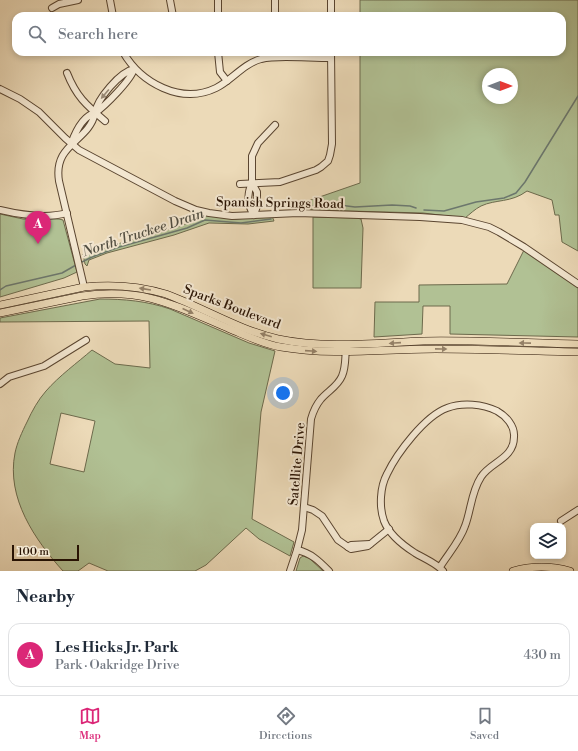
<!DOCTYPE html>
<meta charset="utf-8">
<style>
body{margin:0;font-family:"Libre Bodoni",serif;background:#f2f2f3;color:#1f2937}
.controls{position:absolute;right:12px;bottom:12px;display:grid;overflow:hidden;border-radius:8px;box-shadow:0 2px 6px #0003}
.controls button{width:36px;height:36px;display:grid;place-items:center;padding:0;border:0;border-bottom:1px solid #e0e1e3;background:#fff;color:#1f2937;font:20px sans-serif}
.compass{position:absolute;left:482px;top:68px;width:36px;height:36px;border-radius:50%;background:#fff;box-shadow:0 2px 6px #0003;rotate:90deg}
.scale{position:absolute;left:12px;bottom:10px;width:67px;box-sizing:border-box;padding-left:4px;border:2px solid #291303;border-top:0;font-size:11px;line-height:14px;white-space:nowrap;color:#291303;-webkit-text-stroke:3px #f3e7d1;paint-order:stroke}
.you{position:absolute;left:283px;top:393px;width:14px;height:14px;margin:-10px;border:3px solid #fff;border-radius:50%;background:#1a73e8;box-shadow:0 0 0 6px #1a73e833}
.badge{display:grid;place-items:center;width:26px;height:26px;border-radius:50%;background:#db2777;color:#fff;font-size:13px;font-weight:700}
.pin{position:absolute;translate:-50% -33px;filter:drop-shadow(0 1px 2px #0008)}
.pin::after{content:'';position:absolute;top:21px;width:14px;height:12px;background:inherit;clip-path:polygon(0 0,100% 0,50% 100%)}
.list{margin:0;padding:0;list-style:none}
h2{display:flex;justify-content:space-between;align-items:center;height:52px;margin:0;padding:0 16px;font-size:17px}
h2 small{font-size:13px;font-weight:400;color:#747a83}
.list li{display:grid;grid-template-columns:26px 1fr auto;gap:12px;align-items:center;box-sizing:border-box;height:64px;margin:0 8px 8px;padding:0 8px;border:1px solid #e0e1e3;border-radius:12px}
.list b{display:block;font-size:15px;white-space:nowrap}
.list p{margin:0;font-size:13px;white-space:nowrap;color:#747a83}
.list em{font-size:13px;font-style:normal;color:#747a83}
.icon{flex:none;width:22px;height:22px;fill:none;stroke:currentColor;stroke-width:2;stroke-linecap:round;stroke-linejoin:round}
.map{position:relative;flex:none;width:578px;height:571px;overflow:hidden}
.search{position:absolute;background:#fff;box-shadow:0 2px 6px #0003;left:12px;right:12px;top:12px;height:44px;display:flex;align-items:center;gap:10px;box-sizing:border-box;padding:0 14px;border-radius:12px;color:#747a83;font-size:15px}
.sheet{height:124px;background:#fff}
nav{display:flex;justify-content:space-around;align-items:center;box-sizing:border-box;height:56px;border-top:1px solid #e0e1e3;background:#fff;font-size:11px;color:#747a83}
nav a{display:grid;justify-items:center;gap:2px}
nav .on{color:#db2777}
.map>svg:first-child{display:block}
.green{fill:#b1c194;stroke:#6d6a4c;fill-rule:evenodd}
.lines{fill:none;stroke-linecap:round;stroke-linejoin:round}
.stream{stroke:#6c776d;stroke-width:1.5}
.minor-casing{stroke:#5a4530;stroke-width:8}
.major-casing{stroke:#291303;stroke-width:8}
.minor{stroke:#f3e7d1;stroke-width:6}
.major{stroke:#ecdab8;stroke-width:7}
.oneway{fill:#988874}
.oneway2{fill:#948067}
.labels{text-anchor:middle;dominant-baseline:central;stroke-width:4;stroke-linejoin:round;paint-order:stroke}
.street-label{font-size:13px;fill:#291303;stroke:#f3e7d1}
.water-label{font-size:14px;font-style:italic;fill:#504d41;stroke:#f3e7d1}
</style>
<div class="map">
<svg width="578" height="571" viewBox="0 0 578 571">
<rect width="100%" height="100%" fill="#ecdab8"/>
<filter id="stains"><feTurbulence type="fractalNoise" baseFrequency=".005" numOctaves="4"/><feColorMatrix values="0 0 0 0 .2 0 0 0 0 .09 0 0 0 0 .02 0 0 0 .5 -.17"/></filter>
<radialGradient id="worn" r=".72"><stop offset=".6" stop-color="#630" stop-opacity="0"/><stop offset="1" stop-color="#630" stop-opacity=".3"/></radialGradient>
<g class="green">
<path d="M 360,0 L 578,0 L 578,251 L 562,242 L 559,215 L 555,215 L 552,200 L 527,191 C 511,203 496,199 481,206 C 475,209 470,214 465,218 L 423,213 L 311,210 L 308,201 L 360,183 L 360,52 L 562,52 L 562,16 L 360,16 ZM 488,74 L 512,74 L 512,98 L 488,98 Z"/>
<polygon points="0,214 23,219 59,219 63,220 77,272 64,278 0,297"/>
<polygon points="207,215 236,219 272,216 274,221 248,224 209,223 174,235 107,253 89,260 87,266 85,264 83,254 87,255 114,245 183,225"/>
<polygon points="313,217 357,218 361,219 363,228 361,288 313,288"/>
<polygon points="524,250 578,287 578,337 450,334 450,306 423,306 422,334 374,337 375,302 419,302 419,285 507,284"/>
<path d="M 100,299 C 124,299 147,301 170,309 L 249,343 L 275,351 L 261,412 L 252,519 L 294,542 L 290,556 L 259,539 L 246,528 L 206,565 L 195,571 L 108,571 L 89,563 L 78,571 L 63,571 C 35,540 6,498 15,453 C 17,443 22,432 27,422 C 32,411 38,400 46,391 C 59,376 77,363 92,350 L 115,364 L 150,368 L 149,321 L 0,322 L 0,318 ZM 61,413 L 95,421 L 84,472 L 50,464 Z"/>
<polygon points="303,556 309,558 323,571 296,571 300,558"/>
</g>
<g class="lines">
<g class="stream">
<polyline points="310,206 339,205 355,207 392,205 410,206 416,208"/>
<polyline points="424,210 444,211 476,202 504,198 516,193 525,182 578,96"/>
<polyline points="80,263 92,257 119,247 187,228 205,220 241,223 271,219"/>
<polyline points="0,290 6,286 62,273 76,265"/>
</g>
<defs>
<g id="minor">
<polyline points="110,0 113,16"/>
<polyline points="170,0 173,16"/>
<polyline points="275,0 275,16"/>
<polyline points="52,8 59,4 78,0"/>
<polyline points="218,16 218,0"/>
<polyline points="331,16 331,0"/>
<path d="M 123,52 C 141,83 181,105 216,88 C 232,80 243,64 261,59 C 269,57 278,57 286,57 C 301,57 316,58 331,58"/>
<polyline points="218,52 220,72 227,81"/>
<path d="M 67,73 C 76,96 86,105 105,121"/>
<polyline points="0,89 20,99 39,112 65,138 79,150 175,201 196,210 209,213 232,216 298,213 420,217 462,220 489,227 499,232 524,247 578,284"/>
<path d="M 71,144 C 75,133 82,116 95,113 C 97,99 120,72 134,69 C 131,80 105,106 95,113 C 89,142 53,143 59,181 L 84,287"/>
<path d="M 252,183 C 247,193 247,205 254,215 L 257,206 L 257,192 L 252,183 L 252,156 L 258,143 L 275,125"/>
<polyline points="240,184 280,182 316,170 321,167 328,161 330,155 332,144 331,52"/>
<path d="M 0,210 C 21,215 46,219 67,213"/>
<polyline points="0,384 9,377 44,366 86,340"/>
<polyline points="304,507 313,510 322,516 338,540 351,549 368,546 389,529"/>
<polyline points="561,521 578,510"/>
<polyline points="348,547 351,545 370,544"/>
<path d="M 297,550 C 311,553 319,561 329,571"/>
<path d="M 440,567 C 448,554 460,541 465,526 C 471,511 471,492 481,477 C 490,462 514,459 514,437 C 515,426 506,416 497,411 C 483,404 462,402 447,408 C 425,416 397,453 387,474 C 380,487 379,507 384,521 C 389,534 404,546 415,553 C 425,559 436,563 443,571"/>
<path d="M 290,571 L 297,550 L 302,530 L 311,419 C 313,412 316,405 321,399 C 328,391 338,386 342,376 C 346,367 345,357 346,348"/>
</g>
<g id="major">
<path d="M 0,305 L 84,287 C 112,284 139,286 166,294 C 204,308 239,330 278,339 C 326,349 375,343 423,341 C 475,340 527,343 578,344"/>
<path d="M 0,313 L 82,296 C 144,287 176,306 230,329 C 247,336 263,344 281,347 C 333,356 384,349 436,349 C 483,349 531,351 578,352"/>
<path d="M 513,571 C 531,566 552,566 570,571"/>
</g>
</defs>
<use href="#minor" class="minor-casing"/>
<use href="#major" class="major-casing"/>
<use href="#minor" class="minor"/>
<use href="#major" class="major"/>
</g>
<defs><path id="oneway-solid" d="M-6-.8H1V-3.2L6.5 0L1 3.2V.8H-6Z"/></defs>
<use class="oneway" href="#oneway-solid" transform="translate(105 94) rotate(130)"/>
<g class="oneway2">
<use href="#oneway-solid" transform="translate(145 289) rotate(-171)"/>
<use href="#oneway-solid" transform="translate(188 311) rotate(25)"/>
<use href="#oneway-solid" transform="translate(266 335) rotate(-164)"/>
<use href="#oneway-solid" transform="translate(395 343) rotate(176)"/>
<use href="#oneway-solid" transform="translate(525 343) rotate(-179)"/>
<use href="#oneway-solid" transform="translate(441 349) rotate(1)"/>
<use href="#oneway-solid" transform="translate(311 351) rotate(4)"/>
</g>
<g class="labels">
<g class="street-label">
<text transform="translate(280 203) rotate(1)">Spanish Springs Road</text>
<text transform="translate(232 307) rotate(21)">Sparks Boulevard</text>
<text transform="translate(297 464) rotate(-85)">Satellite Drive</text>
</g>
<g class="water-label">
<text transform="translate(143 233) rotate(-18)">North Truckee Drain</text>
</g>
</g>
<rect width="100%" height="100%" filter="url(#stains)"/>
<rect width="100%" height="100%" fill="url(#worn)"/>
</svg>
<div class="controls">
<button><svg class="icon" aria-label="layers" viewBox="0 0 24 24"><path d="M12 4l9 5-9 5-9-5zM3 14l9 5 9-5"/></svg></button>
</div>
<svg class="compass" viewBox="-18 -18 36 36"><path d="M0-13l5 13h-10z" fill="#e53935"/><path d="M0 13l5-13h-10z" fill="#747a83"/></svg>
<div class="scale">100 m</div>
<div class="you"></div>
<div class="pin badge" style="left:38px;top:244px">A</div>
<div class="search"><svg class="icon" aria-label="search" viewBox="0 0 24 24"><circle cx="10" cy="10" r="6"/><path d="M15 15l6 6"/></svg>Search here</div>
</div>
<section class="sheet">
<h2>Nearby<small></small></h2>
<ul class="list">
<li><span class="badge">A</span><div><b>Les Hicks Jr. Park</b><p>Park · Oakridge Drive</p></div><em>430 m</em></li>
</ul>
</section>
<nav>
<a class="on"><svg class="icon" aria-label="map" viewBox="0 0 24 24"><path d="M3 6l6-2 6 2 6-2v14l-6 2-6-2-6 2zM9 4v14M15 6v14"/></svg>Map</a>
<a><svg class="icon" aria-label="directions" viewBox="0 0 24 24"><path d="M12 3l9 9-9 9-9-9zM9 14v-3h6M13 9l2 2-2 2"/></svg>Directions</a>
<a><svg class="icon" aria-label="saved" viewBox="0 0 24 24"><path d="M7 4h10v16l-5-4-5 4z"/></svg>Saved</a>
</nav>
